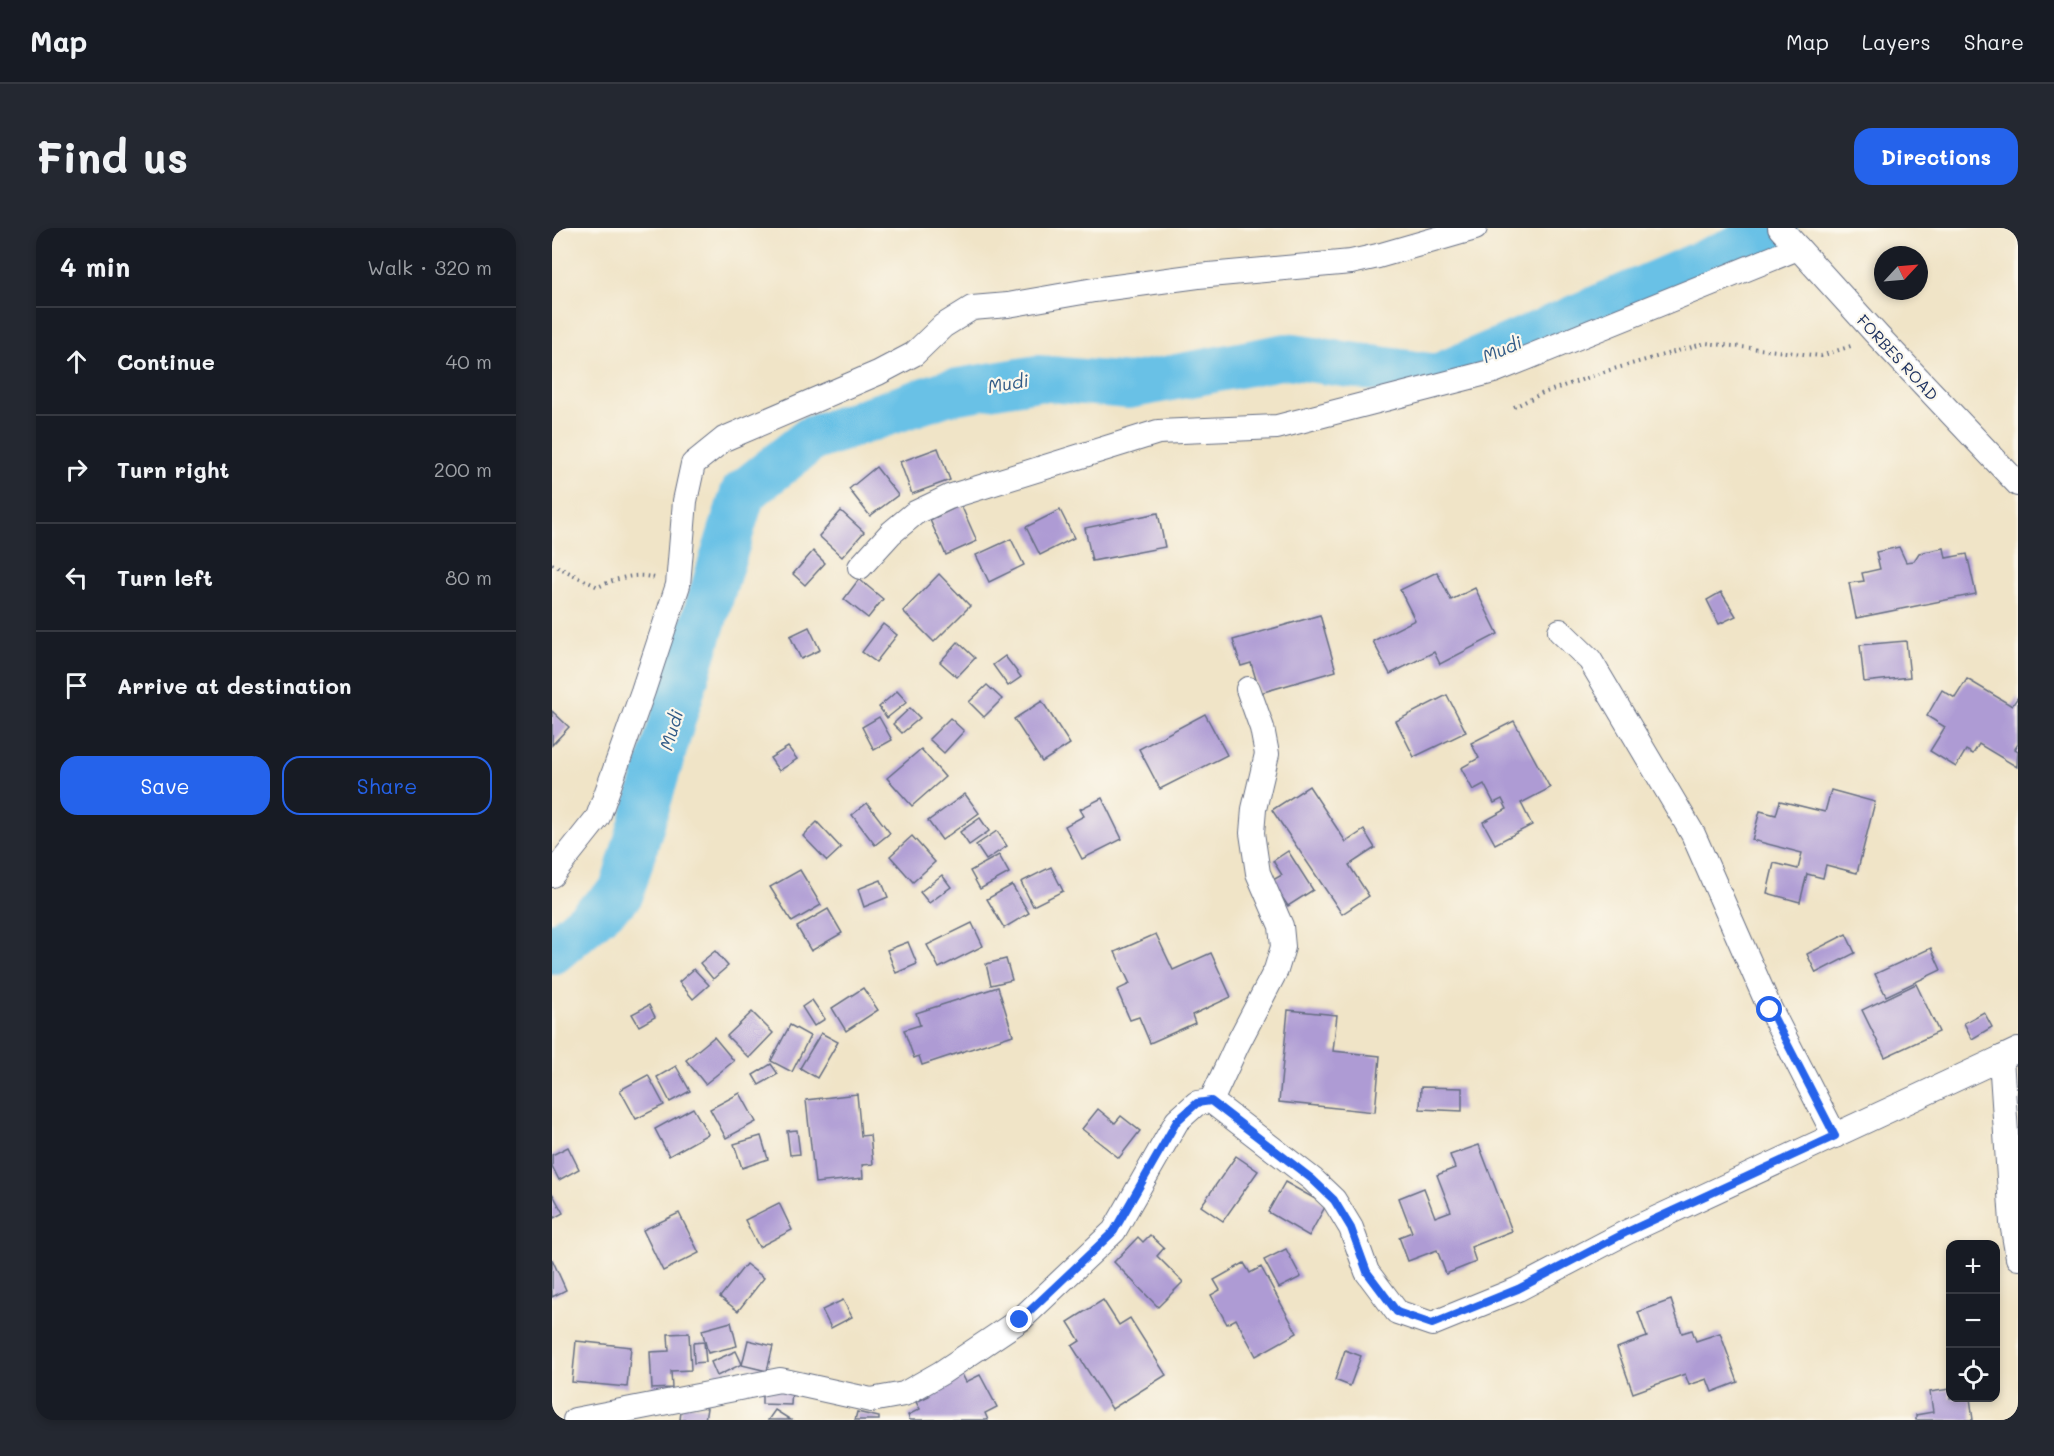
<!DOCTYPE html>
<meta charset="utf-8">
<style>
body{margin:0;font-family:Mali,sans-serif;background:#242831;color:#f1f3f6}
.controls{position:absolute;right:18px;bottom:18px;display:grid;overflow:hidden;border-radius:12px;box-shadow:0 3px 9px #0003}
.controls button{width:54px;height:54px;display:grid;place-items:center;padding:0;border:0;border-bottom:2px solid #363941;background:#171b24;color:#f1f3f6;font:30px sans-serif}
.compass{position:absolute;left:1322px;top:18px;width:54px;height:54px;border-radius:50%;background:#171b24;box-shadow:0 3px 9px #0003;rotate:64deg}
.stop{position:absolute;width:18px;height:18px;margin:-14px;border:4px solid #2563eb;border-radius:50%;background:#fff}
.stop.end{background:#2563eb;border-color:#fff;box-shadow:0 2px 6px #0008}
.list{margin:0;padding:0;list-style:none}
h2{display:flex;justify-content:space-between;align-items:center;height:78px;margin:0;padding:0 24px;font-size:26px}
h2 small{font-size:20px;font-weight:400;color:#9ea1a6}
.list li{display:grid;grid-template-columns:39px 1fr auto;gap:18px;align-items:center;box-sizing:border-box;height:108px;padding:0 24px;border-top:2px solid #363941}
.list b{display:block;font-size:22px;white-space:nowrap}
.list em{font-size:20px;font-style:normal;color:#9ea1a6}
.actions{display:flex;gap:12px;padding:18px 24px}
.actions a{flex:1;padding:14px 0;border:2px solid #2563eb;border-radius:18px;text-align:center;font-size:21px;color:#2563eb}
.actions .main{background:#2563eb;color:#fff}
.icon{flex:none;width:33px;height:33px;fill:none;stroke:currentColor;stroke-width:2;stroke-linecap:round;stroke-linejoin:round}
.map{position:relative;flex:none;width:1466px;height:1192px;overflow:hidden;border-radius:18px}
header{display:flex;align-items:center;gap:36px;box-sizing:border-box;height:84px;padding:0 30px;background:#171b24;border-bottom:2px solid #363941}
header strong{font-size:28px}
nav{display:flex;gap:33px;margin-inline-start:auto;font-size:21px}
.intro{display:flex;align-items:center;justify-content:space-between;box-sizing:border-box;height:144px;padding:0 36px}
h1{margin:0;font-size:42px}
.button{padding:15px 27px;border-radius:18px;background:#2563eb;color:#fff;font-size:21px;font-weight:700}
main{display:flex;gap:36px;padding:0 36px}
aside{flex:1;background:#171b24;border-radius:18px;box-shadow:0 3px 9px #0003}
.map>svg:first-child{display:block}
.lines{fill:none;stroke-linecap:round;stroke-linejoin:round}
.river{stroke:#69c1e6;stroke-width:46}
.building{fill:#ae9bd4}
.street-casing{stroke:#666e83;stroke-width:26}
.path{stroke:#666e83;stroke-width:4;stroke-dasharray:1.5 4.5;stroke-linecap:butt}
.street{stroke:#fff;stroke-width:24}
.route{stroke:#2563eb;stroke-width:8}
.labels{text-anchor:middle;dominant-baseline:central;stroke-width:4.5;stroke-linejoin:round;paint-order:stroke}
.street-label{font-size:16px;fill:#1b2f5e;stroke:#fbf7ec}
.water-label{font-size:18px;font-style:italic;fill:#325b87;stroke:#fbf7ec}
</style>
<header>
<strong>Map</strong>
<nav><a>Map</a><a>Layers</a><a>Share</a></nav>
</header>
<div class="intro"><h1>Find us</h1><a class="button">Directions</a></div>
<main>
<aside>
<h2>4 min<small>Walk · 320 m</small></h2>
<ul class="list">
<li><svg class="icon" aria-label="ahead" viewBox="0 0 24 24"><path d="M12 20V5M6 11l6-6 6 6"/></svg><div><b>Continue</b></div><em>40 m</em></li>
<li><svg class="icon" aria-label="right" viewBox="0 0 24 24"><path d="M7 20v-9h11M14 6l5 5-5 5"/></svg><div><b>Turn right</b></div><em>200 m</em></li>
<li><svg class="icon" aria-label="left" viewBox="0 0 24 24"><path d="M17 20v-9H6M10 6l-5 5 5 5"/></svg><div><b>Turn left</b></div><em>80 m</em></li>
<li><svg class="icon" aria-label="arrive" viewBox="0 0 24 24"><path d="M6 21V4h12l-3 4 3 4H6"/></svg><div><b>Arrive at destination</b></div></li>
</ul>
<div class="actions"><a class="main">Save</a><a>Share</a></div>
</aside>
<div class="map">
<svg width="1466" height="1192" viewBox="0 0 1466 1192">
<rect width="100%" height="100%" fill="#fbf7ec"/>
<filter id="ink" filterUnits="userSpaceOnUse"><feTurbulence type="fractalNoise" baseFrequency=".0167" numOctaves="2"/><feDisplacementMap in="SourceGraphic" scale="12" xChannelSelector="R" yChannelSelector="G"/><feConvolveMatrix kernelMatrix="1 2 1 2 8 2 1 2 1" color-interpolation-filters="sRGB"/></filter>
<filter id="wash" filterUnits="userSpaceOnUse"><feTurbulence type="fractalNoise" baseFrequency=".008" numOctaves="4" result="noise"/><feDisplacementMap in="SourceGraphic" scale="24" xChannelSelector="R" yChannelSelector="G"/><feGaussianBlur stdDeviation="1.35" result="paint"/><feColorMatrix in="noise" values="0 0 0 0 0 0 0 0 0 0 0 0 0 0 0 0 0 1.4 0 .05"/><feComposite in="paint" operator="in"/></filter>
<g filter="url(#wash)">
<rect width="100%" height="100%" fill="#f0e4c7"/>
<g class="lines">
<polyline class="river" points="0,724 69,665 122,488 191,265 259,211 394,165 486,150 577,158 734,128 885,149 1223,4"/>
</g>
<g id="blocks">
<g class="building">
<polygon points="386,220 398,252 360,266 348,234"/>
<polygon points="324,239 346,267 318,288 297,261"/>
<polygon points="409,277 425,313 394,327 378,292"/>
<polygon points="508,282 522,310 488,327 474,299"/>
<polygon points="289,283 312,304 290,329 267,308"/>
<polygon points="606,285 613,319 540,333 533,300"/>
<polygon points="459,311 472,337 437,354 424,327"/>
<polygon points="1347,319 1354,334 1362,333 1367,325 1392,320 1394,330 1415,326 1424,366 1304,390 1297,355 1312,353 1310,345 1328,341 1324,324"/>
<polygon points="261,323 273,335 253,357 241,346"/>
<polygon points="885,344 899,372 923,360 946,406 888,436 882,424 838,446 821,413 863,392 848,362"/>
<polygon points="387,346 418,378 382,414 351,383"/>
<polygon points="307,351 331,371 316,390 292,371"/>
<polygon points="1169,364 1184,388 1167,396 1155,372"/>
<polygon points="768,387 784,443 708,465 699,435 689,438 681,412"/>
<polygon points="331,396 345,407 324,434 310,424"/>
<polygon points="257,399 268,422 249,431 238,408"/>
<polygon points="1354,413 1358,449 1312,454 1308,417"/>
<polygon points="406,414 423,430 405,449 388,434"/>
<polygon points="453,428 469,449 456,458 441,437"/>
<polygon points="1415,451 1460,478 1466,469 1466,516 1463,521 1466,523 1465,539 1427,516 1421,526 1414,522 1404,539 1378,523 1393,499 1375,488 1390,462 1403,470"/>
<polygon points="435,457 450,471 432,489 417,474"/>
<polygon points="345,463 355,474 335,490 327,479"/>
<polygon points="895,467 914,504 862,529 844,493"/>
<polygon points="490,473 518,516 490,534 462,491"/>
<polygon points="358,480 368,490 350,505 341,496"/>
<polygon points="0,483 17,499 0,517"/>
<polygon points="653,486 675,527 608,561 587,521"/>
<polygon points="327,489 340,512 322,522 310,499"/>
<polygon points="398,490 412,503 392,525 377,511"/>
<polygon points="962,493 998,560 969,575 980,597 943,616 931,594 955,581 950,571 942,575 932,556 921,562 909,540 927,530 919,515"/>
<polygon points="236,519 245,531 227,543 218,530"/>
<polygon points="369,521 393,549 360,578 335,550"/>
<polygon points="757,558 794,614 812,602 823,620 797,637 817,668 790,686 720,582"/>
<polygon points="1279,562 1323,574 1305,645 1274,637 1271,650 1255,646 1248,674 1215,665 1222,635 1246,641 1250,625 1200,612 1208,583 1224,587 1228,573 1273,584"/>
<polygon points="413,566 427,585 390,612 376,593"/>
<polygon points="550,570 570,611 530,631 513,598 532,588 528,581"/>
<polygon points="315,575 338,605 323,617 300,587"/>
<polygon points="428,590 437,603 417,617 408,604"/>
<polygon points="265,594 289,620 275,633 251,608"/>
<polygon points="445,603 455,618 434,632 424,617"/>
<polygon points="360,608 383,634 361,654 338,628"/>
<polygon points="736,623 761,662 736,678 719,653 730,647 721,633"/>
<polygon points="447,627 457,645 428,661 418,643"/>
<polygon points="499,639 511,663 481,678 469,654"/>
<polygon points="248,642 269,677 240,694 218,659"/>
<polygon points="390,647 399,659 377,675 368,664"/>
<polygon points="329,652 336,669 312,679 306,661"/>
<polygon points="460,657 477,685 452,700 435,671"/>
<polygon points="276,681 290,705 259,723 245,699"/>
<polygon points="420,695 431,718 387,740 375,717"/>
<polygon points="604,706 621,742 659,725 679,769 640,787 643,795 598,815 587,789 578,792 565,762 578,756 563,724"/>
<polygon points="1294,706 1303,725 1264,745 1255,726"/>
<polygon points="356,714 365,736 344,745 335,722"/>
<polygon points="1379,720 1389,742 1334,768 1323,746"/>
<polygon points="163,723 176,738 161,751 148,735"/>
<polygon points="454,731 460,752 439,757 434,736"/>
<polygon points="142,741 157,757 141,771 127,754"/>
<polygon points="1364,756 1387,804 1333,829 1310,782"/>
<polygon points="446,759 461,807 370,837 367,828 362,830 352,802 368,797 364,785"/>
<polygon points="311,760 326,782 294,803 280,780"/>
<polygon points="260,772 273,791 262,798 250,779"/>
<polygon points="97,777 103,789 87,798 80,786"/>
<polygon points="736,782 785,787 781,823 828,828 823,884 727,874"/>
<polygon points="200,784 221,805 197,830 175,808"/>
<polygon points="1432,784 1440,799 1420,811 1412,795"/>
<polygon points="238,797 258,808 240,844 219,833"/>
<polygon points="269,805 286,814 265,850 248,840"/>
<polygon points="162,809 182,833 153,856 134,832"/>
<polygon points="219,836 226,846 207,857 201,847"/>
<polygon points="124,838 138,863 118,874 105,849"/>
<polygon points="96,847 112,877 84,891 68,862"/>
<polygon points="869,859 910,860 910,883 868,881"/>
<polygon points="188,865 204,894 174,910 158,881"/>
<polygon points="305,866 309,908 318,907 321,936 310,937 311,950 263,955 254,872"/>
<polygon points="141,880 156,906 117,928 103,901"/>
<polygon points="546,881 563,895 569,888 588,903 567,930 530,901"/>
<polygon points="245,902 248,926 238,927 235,903"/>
<polygon points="209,908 216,931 190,940 182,916"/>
<polygon points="927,917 960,1003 919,1019 924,1034 894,1046 885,1022 856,1033 847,1009 860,1004 847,970 872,960 883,989 899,983 885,947 903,940 898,927"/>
<polygon points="16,919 27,941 7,952 0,938 0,927"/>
<polygon points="684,928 706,943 671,993 649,978"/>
<polygon points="733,954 774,977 757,1008 716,984"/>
<polygon points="0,965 11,985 0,991"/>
<polygon points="227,975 240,1002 207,1019 193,992"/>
<polygon points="127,985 147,1025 111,1043 91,1002"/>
<polygon points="598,1007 612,1020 605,1028 631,1054 606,1079 562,1034 586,1009 591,1014"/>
<polygon points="734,1021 749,1049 727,1060 712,1032"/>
<polygon points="0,1031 14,1062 0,1069"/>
<polygon points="692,1035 698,1045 709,1039 745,1105 704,1128 684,1091 675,1096 659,1067 668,1062 662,1052"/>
<polygon points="194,1036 212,1050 186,1083 168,1069"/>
<polygon points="291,1072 300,1089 279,1100 270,1082"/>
<polygon points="551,1072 567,1097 578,1090 614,1147 560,1181 520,1118 528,1113 516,1094"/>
<polygon points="1119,1072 1130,1105 1140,1102 1144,1113 1168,1105 1186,1154 1160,1164 1155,1151 1137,1157 1133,1146 1081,1165 1065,1120 1095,1109 1086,1084"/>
<polygon points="179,1094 185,1118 156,1125 150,1102"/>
<polygon points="137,1105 139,1142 119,1143 120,1160 100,1161 98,1124 117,1123 116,1106"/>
<polygon points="196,1112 221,1118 215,1143 190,1137"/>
<polygon points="24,1113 79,1119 75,1159 20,1154"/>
<polygon points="152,1114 154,1134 142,1135 141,1115"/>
<polygon points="793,1122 809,1128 798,1158 783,1152"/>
<polygon points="184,1123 190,1136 165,1148 159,1134"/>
<polygon points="407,1140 414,1154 428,1147 445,1179 433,1185 436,1192 358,1192 356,1187 368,1181 364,1174 377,1168 374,1162"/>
<polygon points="210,1160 240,1161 239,1177 210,1176"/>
<polygon points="1398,1161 1398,1170 1418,1170 1421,1192 1364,1192 1364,1187 1381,1184 1378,1164"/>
<polygon points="130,1175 155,1180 153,1192 128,1192"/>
<polygon points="223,1182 239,1192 216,1192"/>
<polygon points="305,1184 327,1189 327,1192 303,1192"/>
</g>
</g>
</g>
<g filter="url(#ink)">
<use href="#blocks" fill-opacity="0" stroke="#666e83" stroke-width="1.5"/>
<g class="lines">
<defs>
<g id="street">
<polyline points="1228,0 1326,108 1466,256"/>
<polyline points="308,339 339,305 363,285 397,269 606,204 725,199 942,143 1246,20"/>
<polyline points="1008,403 1038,432 1141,606 1218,781 1283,908"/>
<polyline points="0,647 46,589 91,463 126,357 133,273 141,236 172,211 326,145 362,126 391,98 420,80 456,77 542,62 646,48 799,34 826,28 923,0"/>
<polyline points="1466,822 1449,830 1460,995 1466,1030"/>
<polyline points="659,873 685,817 724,742 731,719 729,698 706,645 700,605 702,581 715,526 710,500 696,461"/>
<polyline points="23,1192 228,1152 319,1172 352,1166 389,1145 468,1092 562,1003 625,893 645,875 659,873 760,951 782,972 799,1000 815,1044 845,1084 880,1096 966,1061 1075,1004 1449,830"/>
</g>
</defs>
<use href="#street" class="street-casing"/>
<g class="path">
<polyline points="962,179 991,165 1058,142 1154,115 1269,128 1302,117"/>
<path d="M 0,336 L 46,359 C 63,351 83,344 103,350"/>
</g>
<use href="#street" class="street"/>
</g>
</g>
<g class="lines" filter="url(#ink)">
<polyline class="route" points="468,1092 562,1003 625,893 645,875 659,873 760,951 782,972 799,1000 815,1044 845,1084 880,1096 966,1061 1075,1004 1283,908 1218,782"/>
</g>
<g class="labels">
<g class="street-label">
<text transform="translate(1346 129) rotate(47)">FORBES ROAD</text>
</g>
<g class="water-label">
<text transform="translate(950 121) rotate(-23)">Mudi</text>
<text transform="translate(456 155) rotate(-9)">Mudi</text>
<text transform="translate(119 502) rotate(-73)">Mudi</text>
</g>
</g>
</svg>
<div class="controls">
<button>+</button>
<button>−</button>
<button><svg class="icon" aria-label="locate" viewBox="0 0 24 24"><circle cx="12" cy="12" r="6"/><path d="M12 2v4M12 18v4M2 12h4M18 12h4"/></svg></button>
</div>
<svg class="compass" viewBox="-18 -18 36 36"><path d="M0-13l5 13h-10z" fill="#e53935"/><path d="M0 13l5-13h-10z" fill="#9ea1a6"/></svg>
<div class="stop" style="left:1218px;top:782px"></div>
<div class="stop end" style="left:468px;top:1092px"></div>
</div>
</main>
